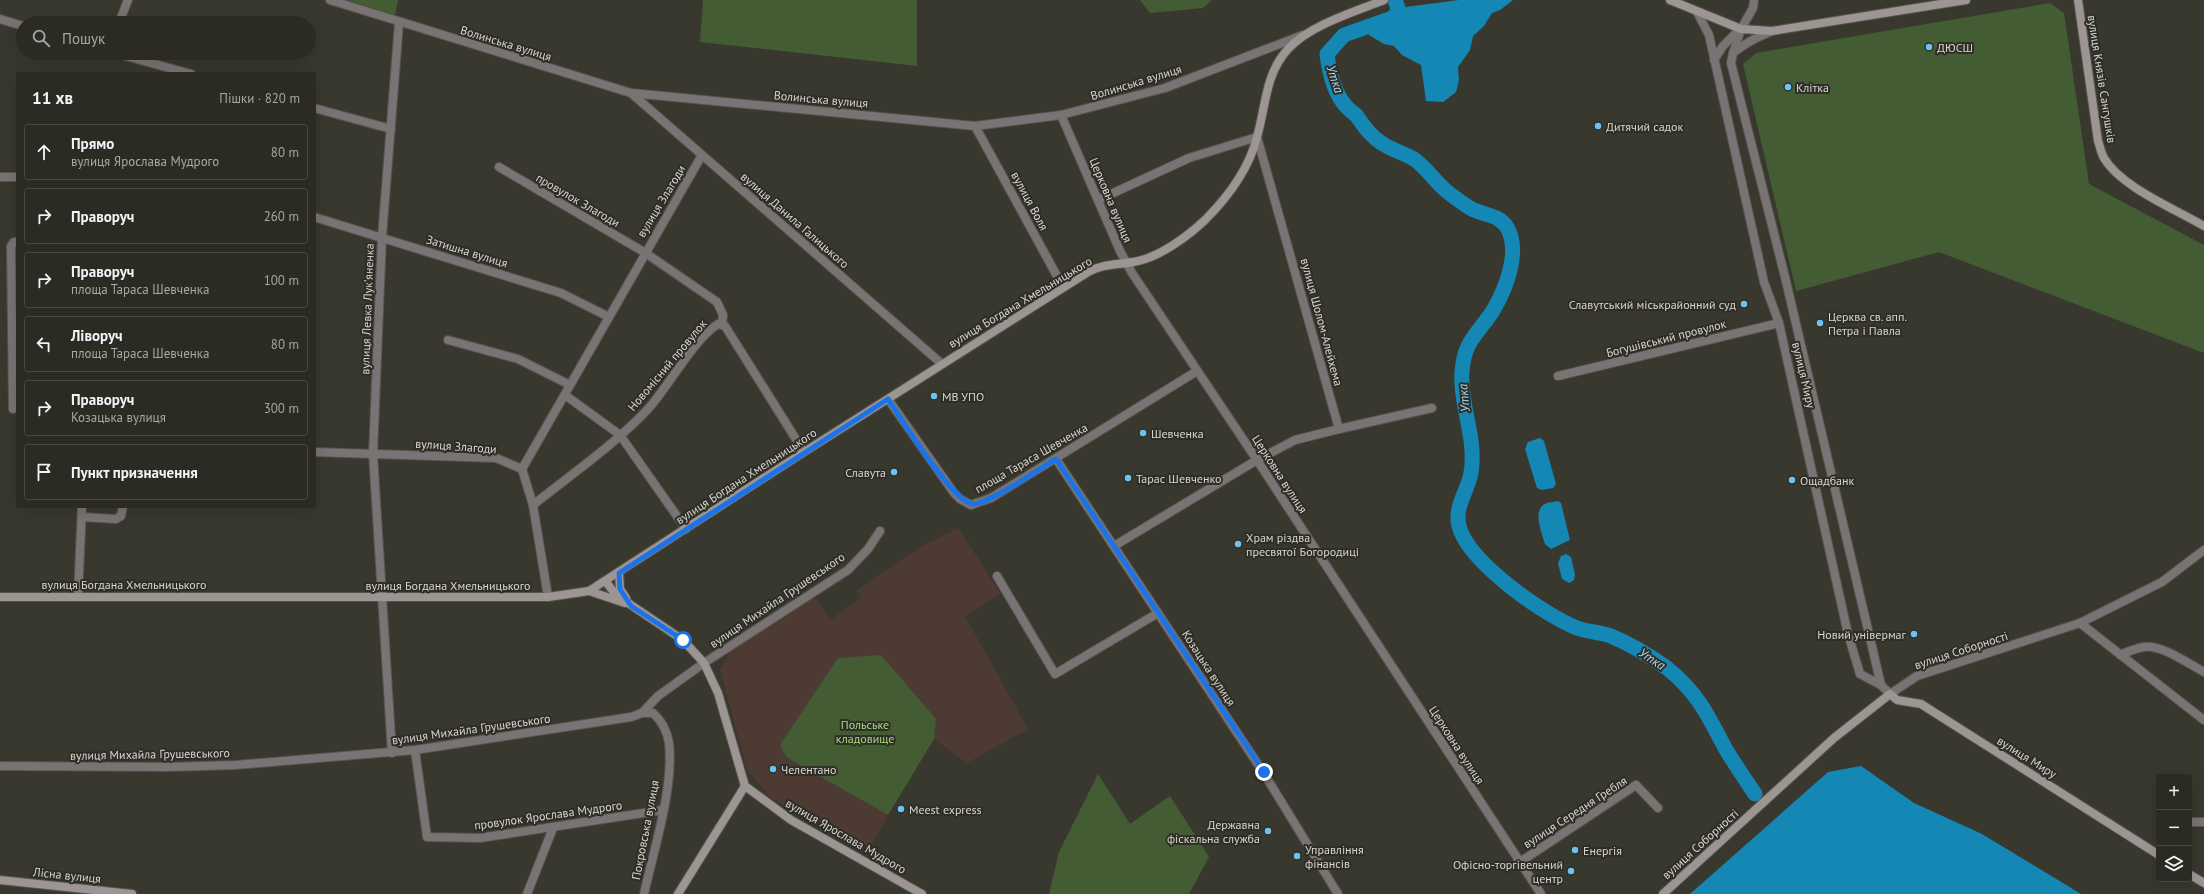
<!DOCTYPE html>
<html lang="uk">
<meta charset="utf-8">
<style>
body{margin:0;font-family:"PT Sans",sans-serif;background:#33322b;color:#f1f3f6}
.controls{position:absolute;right:12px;bottom:12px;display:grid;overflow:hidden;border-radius:4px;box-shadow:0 4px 16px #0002}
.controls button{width:36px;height:36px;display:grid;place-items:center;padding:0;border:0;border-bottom:1px solid #474641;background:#2b2a23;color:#f1f3f6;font:20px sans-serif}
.stop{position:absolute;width:12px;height:12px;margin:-9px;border:3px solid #1a73e8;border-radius:50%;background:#fff}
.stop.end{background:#1a73e8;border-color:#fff;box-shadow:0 1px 4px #0008}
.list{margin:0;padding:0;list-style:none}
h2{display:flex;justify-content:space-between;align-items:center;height:52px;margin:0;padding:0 16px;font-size:17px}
h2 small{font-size:13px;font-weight:400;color:#a6a7a6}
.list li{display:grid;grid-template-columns:26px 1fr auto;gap:12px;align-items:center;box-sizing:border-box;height:56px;margin:0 8px 8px;padding:0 8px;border:1px solid #474641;border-radius:4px}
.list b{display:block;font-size:15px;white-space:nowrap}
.list p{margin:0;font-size:13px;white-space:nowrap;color:#a6a7a6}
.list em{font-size:13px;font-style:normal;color:#a6a7a6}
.icon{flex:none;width:22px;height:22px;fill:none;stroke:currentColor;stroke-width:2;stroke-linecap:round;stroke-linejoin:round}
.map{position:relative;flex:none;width:2204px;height:894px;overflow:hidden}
.search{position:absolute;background:#2b2a23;box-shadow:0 4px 16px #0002;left:16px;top:16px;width:300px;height:44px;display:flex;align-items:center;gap:10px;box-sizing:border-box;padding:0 14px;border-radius:22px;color:#a6a7a6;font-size:15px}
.panel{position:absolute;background:#2b2a23;box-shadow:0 4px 16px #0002;left:16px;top:72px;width:300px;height:436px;border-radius:4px}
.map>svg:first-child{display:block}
.commercial{fill:#4d3a33}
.green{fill:#435c34}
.water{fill:#1487b5}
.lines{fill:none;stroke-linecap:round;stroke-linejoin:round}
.river{stroke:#1487b5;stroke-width:15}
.street-casing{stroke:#55544c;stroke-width:10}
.secondary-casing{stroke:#55544c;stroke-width:10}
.street{stroke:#797473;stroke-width:8}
.secondary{stroke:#9d9594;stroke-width:8}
.route{stroke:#1a73e8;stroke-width:5}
.poi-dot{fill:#6cc3f2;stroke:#2f2e26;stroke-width:1.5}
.labels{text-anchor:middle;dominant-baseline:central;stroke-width:4;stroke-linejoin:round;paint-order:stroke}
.street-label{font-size:12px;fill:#d6d5d0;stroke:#2f2e26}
.poi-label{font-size:12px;fill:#d6d5d0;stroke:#2f2e26;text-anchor:start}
.park-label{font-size:12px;fill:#a1de7a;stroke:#2f2e26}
.water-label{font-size:13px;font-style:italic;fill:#aad7f0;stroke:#2f2e26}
</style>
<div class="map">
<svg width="2204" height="894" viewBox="0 0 2204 894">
<rect width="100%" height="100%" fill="#39382f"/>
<polygon class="commercial" points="958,528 1001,594 965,616 1028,729 967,763 934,739 936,719 786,757 888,815 870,848 771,798 747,770 720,669 730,652 814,596 830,620 861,598 857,590 922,546"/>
<g class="green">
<polygon points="347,0 398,0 395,15"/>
<polygon points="703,0 917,0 917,66 700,42"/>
<polygon points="1140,0 1212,0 1203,8 1150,13"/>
<polygon points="2050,3 2064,13 2089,184 2204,245 2204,353 1939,252 1796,291 1743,64 1756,53"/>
<polygon points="881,655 936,719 934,739 888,815 786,757 780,745 838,658"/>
<polygon points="1098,774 1130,824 1170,796 1209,857 1189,894 1049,894 1059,852"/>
</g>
<g class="water">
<polygon points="1459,0 1513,0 1500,10 1492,13 1484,26 1473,36 1470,50 1458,67 1459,80 1456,92 1443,102 1426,101 1421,65 1402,55 1394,46 1384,44 1369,35 1370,19 1398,8"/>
<polygon points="1540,438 1544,441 1556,484 1553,488 1542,490 1537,488 1525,449 1528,442"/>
<path d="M 1558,501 L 1561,503 L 1570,540 L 1551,549 L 1545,544 C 1542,534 1532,510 1545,504 C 1549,502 1554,502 1558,501 Z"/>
<polygon points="1566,554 1571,557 1575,575 1574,580 1569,583 1562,579 1558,563 1561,556"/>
<polygon points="1861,766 1914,803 1982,834 2081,894 1690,894 1828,772"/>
</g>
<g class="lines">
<path class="river" d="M 1395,0 L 1398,8 L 1395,17 L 1344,35 L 1327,54 C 1329,71 1333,91 1345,105 C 1348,109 1352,112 1356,115 C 1364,126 1370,136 1383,144 C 1392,150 1404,153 1414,159 C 1425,167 1433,178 1442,187 C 1450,195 1461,202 1470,208 C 1484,216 1500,214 1508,229 C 1520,253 1506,288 1494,309 C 1486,323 1471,336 1466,351 C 1452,393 1478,431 1471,473 C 1468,491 1454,506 1459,526 C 1468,562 1544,615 1577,628 C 1588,632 1600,632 1611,636 C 1630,644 1650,656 1667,668 C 1697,692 1708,715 1725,748 C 1734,763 1745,779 1755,794"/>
<defs>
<g id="street">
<polyline points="330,0 631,93 975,126 1061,115 1165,88 1303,35"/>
<polyline points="1697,12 1709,35 1764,282 1779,323 1848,634 1860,674 1881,685 1890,694 1917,676 2080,623 2162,582 2204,550"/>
<polyline points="0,19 23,26"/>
<polyline points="119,23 128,0"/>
<path d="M 1772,31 C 1757,37 1745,43 1733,53 L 1731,63 L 1785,277 L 1881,685"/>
<polyline points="115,53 191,74"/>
<polyline points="1733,53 1741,29 1753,8 1754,0"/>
<polyline points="1714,60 1723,46 1740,29"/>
<polyline points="631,93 942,364"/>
<polyline points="314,108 391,129"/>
<polyline points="1061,115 1120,251 1132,273 1257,460 1541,894"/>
<polyline points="975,126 1063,287"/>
<polyline points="499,167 644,252 717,302 723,315 722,324"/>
<polyline points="0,177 18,177"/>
<polyline points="1098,200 1189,158 1257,137 1339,429 1295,440 1257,460 1114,546"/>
<polyline points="314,217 561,293 609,317"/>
<polyline points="448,340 518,359 570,385"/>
<polyline points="1558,376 1779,323"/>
<polyline points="565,395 620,435 686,529"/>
<polyline points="888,399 954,493 960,499 971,505 991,498 1197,371"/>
<polyline points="13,409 11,246 14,242 18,242"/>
<polyline points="1339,429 1432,408"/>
<polyline points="314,452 496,458 522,469 702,155"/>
<polyline points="1056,459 1263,772 1338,894"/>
<polyline points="522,469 533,505 548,597"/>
<path d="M 533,505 C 572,474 614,445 648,409 C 669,386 693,340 718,324 L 725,326 L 804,452"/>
<polyline points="82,517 116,519 121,516 123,506"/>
<polyline points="997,576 1055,674 1158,613"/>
<polyline points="78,596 82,506"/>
<polyline points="2080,623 2204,720"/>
<path d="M 2120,655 C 2127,652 2136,648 2144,647 C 2161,644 2189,664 2204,672"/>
<path d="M 642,713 L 653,713 C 662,721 667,731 669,743 C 674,788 654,849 644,894"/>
<polyline points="415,750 427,837 480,838 663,810"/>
<polyline points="392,753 373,454 382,237 399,23"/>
<polyline points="0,766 169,767 235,765 415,750 631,717 642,713 658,696 704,663 848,570 868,549 880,531"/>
<polyline points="2190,822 2204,822"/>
<polyline points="1520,862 1636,785 1658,808"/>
<polyline points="527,894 553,828"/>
</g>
<g id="secondary">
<polyline points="1670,0 1741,29 1772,31 1966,0"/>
<path d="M 2078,0 L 2098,141 C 2100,146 2101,153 2104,158 C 2121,187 2175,209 2204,226"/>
<polyline points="619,573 620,589 626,598"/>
<polyline points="606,582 613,591 631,605 683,640 704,663 718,693 745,786 791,820 922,894"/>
<polyline points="589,591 625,603"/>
<path d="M 0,597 L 548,597 L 589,591 L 804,452 L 1088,272 C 1104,263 1121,265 1138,261 C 1161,256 1188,236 1205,220 C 1228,197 1249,169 1257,137 C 1266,106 1265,74 1288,49 C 1310,25 1354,12 1384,0"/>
<polyline points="2189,874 2204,883"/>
<polyline points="0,880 132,894"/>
<polyline points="678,894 745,786"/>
<polyline points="1663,894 1834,738 1890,694 1897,700 1921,704 2159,855"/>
</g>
</defs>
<use href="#street" class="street-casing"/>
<use href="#secondary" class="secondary-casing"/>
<use href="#street" class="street"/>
<use href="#secondary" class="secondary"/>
</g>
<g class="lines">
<path class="route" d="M 683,640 L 631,606 L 620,589 L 619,573 L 888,399 C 900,417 954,504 973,504 C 989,504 1039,469 1056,459 L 1264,772"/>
</g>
<g class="poi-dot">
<circle cx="1929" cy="47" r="4"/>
<circle cx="1788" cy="87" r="4"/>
<circle cx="1598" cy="126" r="4"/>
<circle cx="1744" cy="304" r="4"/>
<circle cx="1820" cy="323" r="4"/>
<circle cx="934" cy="396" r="4"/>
<circle cx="1143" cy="433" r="4"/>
<circle cx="894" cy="472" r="4"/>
<circle cx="1128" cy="478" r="4"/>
<circle cx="1792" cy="480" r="4"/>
<circle cx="1238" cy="544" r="4"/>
<circle cx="1914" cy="634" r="4"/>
<circle cx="773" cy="769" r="4"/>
<circle cx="901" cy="809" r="4"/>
<circle cx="1268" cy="831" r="4"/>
<circle cx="1575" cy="850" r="4"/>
<circle cx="1297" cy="856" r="4"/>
<circle cx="1571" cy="871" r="4"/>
</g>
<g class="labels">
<g class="street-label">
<text transform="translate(506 43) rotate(17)">Волинська вулиця</text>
<text transform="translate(2102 79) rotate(81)">вулиця Князів Сангушків</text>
<text transform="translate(1136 82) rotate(-17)">Волинська вулиця</text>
<text transform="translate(821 99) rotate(5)">Волинська вулиця</text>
<text transform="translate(578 200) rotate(30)">провулок Злагоди</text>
<text transform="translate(1111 200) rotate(67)">Церковна вулиця</text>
<text transform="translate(661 201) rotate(-59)">вулиця Злагоди</text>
<text transform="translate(1030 201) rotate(62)">вулиця Воля</text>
<text transform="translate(795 220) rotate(41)">вулиця Данила Галицького</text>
<text transform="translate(467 251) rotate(17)">Затишна вулиця</text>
<text transform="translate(1020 302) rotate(-31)">вулиця Богдана Хмельницького</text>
<text transform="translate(367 309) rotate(-88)">вулиця Левка Лукʼяненка</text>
<text transform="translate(1322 322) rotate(75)">вулиця Шолом-Алейхема</text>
<text transform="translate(1666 338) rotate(-14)">Богушівський провулок</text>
<text transform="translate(667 365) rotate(-50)">Новомісний провулок</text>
<text transform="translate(1804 375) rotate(77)">вулиця Миру</text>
<text transform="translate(456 446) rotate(4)">вулиця Злагоди</text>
<text transform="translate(1031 458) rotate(-30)">площа Тараса Шевченка</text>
<text transform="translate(1280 474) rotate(57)">Церковна вулиця</text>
<text transform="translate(746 476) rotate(-33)">вулиця Богдана Хмельницького</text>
<text x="124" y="584">вулиця Богдана Хмельницького</text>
<text x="448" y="585">вулиця Богдана Хмельницького</text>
<text transform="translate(777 600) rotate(-34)">вулиця Михайла Грушевського</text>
<text transform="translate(1961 650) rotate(-18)">вулиця Соборності</text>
<text transform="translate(1209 668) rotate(57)">Козацька вулиця</text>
<text transform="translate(471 729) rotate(-8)">вулиця Михайла Грушевського</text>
<text transform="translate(1457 745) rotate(57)">Церковна вулиця</text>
<text transform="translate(150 754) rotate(-1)">вулиця Михайла Грушевського</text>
<text transform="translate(2027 757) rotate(32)">вулиця Миру</text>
<text transform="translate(1575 812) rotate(-33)">вулиця Середня Гребля</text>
<text transform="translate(548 815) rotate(-8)">провулок Ярослава Мудрого</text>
<text transform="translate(645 830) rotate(-79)">Покровська вулиця</text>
<text transform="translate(846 836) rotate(30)">вулиця Ярослава Мудрого</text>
<text transform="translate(1700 844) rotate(-42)">вулиця Соборності</text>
<text transform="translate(67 875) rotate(6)">Лісна вулиця</text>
</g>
<g class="poi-label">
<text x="1937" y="47">ДЮСШ</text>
<text x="1796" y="87">Клітка</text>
<text x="1606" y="126">Дитячий садок</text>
<text x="1736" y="304" text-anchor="end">Славутський міськрайонний суд</text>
<text x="1828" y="316">Церква св. апп.<tspan x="1828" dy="14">Петра і Павла</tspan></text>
<text x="942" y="396">МВ УПО</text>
<text x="1151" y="433">Шевченка</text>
<text x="886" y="472" text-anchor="end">Славута</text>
<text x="1136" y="478">Тарас Шевченко</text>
<text x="1800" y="480">Ощадбанк</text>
<text x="1246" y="537">Храм різдва<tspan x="1246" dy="14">пресвятої Богородиці</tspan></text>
<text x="1906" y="634" text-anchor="end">Новий універмаг</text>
<text x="781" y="769">Челентано</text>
<text x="909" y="809">Meest express</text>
<text x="1260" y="824" text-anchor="end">Державна<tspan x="1260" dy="14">фіскальна служба</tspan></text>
<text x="1305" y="849">Управління<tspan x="1305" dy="14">фінансів</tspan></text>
<text x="1583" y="850">Енергія</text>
<text x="1563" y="864" text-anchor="end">Офісно-торгівельний<tspan x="1563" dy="14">центр</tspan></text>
</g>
<g class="park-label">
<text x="865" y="724">Польське<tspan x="865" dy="14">кладовище</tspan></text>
</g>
<g class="water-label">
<text transform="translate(1335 79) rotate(72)">Утка</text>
<text transform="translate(1464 398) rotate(-96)">Утка</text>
<text transform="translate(1652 659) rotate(33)">Утка</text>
</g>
</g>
</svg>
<div class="controls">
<button>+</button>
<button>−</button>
<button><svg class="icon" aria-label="layers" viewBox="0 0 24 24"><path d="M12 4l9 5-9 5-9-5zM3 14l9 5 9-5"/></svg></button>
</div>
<div class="stop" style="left:683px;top:640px"></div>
<div class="stop end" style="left:1264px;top:772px"></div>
<div class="search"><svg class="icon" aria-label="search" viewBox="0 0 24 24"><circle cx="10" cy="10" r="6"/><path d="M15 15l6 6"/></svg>Пошук</div>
<section class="panel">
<h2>11 хв<small>Пішки · 820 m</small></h2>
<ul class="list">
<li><svg class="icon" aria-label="ahead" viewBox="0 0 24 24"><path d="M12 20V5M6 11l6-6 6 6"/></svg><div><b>Прямо</b><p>вулиця Ярослава Мудрого</p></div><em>80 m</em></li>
<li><svg class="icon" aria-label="right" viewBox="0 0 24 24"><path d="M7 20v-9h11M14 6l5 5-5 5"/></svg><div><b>Праворуч</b></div><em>260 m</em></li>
<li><svg class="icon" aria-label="right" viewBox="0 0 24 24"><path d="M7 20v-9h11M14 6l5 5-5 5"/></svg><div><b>Праворуч</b><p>площа Тараса Шевченка</p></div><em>100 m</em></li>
<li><svg class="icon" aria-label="left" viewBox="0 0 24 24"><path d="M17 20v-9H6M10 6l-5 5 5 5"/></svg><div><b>Ліворуч</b><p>площа Тараса Шевченка</p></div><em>80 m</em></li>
<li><svg class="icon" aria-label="right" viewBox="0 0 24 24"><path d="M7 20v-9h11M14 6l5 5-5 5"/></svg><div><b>Праворуч</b><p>Козацька вулиця</p></div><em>300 m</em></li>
<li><svg class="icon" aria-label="arrive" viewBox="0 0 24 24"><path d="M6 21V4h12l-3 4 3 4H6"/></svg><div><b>Пункт призначення</b></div></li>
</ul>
</section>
</div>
